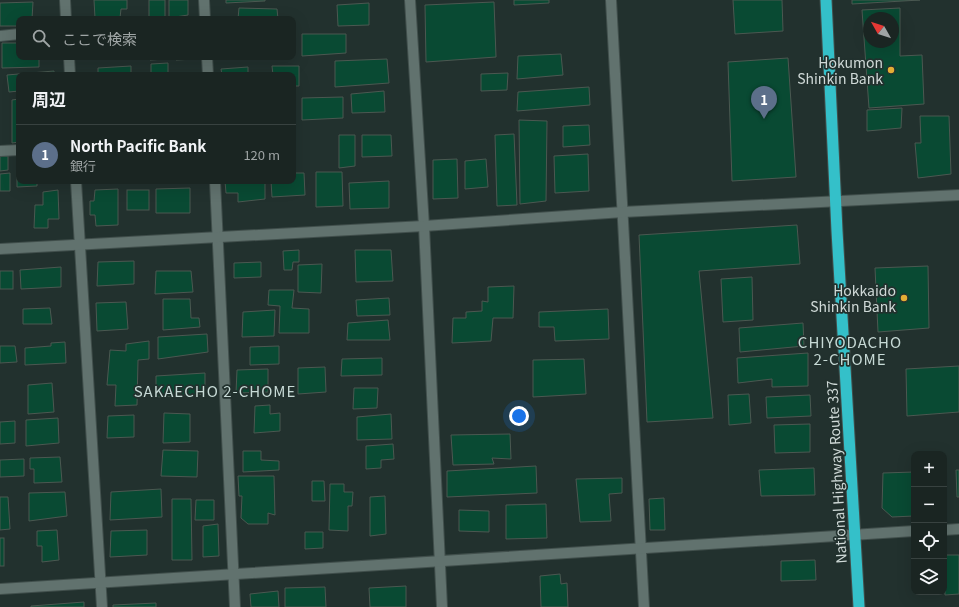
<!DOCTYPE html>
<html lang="ja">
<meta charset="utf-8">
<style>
body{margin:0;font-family:Georgia,"Noto Sans JP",serif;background:#232d2a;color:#f1f3f6}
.controls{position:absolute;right:12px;bottom:12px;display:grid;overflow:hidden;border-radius:8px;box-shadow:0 4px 16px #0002}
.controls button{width:36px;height:36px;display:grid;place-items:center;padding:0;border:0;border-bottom:1px solid #384240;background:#1a2522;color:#f1f3f6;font:20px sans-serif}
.compass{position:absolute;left:863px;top:12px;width:36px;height:36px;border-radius:50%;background:#1a2522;box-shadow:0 4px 16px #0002;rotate:309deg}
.you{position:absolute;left:519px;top:416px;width:14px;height:14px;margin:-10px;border:3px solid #fff;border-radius:50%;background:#1a73e8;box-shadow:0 0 0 6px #1a73e833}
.badge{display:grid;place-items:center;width:26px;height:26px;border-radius:50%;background:#e4ae35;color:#fff;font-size:13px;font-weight:700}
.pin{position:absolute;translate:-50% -33px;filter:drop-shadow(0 1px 2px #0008)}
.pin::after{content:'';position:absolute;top:21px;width:14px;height:12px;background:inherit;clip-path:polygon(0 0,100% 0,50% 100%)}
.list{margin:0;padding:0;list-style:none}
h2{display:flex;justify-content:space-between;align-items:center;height:52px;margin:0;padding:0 16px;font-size:17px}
h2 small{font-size:13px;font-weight:400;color:#9fa5a5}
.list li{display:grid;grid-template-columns:26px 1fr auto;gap:12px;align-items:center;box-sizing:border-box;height:60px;padding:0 16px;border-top:1px solid #384240}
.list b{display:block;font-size:15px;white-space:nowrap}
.list p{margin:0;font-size:13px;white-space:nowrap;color:#9fa5a5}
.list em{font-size:13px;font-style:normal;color:#9fa5a5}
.icon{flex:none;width:22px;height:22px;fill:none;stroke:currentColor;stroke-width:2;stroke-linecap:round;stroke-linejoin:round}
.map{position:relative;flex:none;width:959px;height:607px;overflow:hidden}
.search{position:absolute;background:#1a2522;box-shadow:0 4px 16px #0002;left:16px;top:16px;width:280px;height:44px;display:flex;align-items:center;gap:10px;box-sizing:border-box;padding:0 14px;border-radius:8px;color:#9fa5a5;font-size:15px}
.panel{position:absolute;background:#1a2522;box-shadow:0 4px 16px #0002;left:16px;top:72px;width:280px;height:112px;border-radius:8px}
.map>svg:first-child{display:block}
.building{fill:#094a33;stroke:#4b5851;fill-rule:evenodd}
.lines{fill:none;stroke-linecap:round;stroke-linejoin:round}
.minor-casing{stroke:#414f4c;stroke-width:12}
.trunk-casing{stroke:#414f4c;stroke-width:13}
.minor{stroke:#61726e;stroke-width:10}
.trunk{stroke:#34c0c9;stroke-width:11}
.poi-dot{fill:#e4ae35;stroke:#22312e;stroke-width:1.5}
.labels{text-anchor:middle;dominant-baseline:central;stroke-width:3.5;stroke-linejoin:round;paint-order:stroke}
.poi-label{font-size:14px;fill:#cfd9d7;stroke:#22312e;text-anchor:end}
.street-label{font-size:14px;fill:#cfd9d7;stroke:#22312e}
.neighbourhood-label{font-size:15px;letter-spacing:1px;fill:#c7dad6;stroke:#22312e}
</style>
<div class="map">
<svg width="959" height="607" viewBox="0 0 959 607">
<rect width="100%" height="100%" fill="#22312e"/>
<g class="building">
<polygon points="94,0 127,0 127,9 121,9 120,18 95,18"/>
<polygon points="149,0 165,0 165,17 149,18"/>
<polygon points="169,0 188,0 188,15 169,18"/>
<polygon points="226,0 265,0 265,1 226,3"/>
<polygon points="514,0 549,0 549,3 514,5"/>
<polygon points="733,0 782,0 783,31 735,34"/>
<polygon points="852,0 920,0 852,4"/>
<polygon points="33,2 32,19 19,19 19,26 0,26 0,3"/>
<polygon points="494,2 496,57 426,62 425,5"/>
<polygon points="369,3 369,25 338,26 337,5"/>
<polygon points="239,8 277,9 278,19 238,19"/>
<path d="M 900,8 L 900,56 L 922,55 L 924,104 L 869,108 L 862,10 ZM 869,18 L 893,18 L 893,42 L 869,42 Z"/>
<polygon points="302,34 346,34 346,53 302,56"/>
<polygon points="2,43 19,43 19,57 39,57 39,67 2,68"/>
<polygon points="561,54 563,75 517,79 518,56"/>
<polygon points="88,57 126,57 88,59"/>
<polygon points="150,57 166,57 166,59 150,60"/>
<polygon points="176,57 195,57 195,59 176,60"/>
<polygon points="228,57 254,57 254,58 228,59"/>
<polygon points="788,58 796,177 732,181 728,62"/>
<polygon points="387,59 389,83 335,87 335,61"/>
<polygon points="168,63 168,75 151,75 151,64"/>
<polygon points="131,66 131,75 98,75 98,68"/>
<polygon points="272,66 299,66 299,86 293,86 293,75 273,75"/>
<polygon points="248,67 248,75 222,75 221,69"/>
<polygon points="54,71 54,75 19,75 19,91 9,92 7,75"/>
<polygon points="508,73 507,90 481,91 481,74"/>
<polygon points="589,87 590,105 517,111 518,92"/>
<rect x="293" y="89" width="2" height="18"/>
<polygon points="384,91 385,112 352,113 351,94"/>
<polygon points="343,97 343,118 302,120 302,98"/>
<polygon points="19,99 19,142 12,143 12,100"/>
<polygon points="902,108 901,128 867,131 867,110"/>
<polygon points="920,116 949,116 951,174 918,178 915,143 921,143"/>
<polygon points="519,120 547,121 546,201 520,204"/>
<polygon points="589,125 590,145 563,147 563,126"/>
<polygon points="514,134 517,205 497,206 495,135"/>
<polygon points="339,135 355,135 355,166 339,168"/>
<polygon points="362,135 391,135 392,156 362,157"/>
<polygon points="588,154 589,191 555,193 554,156"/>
<polygon points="0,156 8,156 8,170 0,171"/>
<polygon points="19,157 19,181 37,181 37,186 17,187 17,158"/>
<polygon points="457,159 458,198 433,199 433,160"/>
<polygon points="486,159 488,187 465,189 465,161"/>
<polygon points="316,172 342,172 343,206 316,207"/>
<polygon points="10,173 10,191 0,191 0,174"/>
<polygon points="293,173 304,173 305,195 272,197 271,181 293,181"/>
<polygon points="225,181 265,181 265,199 238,202 238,193 226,193"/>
<polygon points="389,181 389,208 350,209 349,183"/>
<polygon points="190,188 190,213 156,213 156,189"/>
<polygon points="118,189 118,225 96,226 95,215 90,215 90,201 94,201 95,190"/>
<polygon points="58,190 59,219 48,219 48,228 34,228 35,205 43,205 43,192"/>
<rect x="127" y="190" width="22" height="20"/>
<polygon points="797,225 800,264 699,271 713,418 647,422 639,235"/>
<polygon points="299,250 299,262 293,262 292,270 284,270 283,251"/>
<polygon points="355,250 391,250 393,281 356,282"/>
<polygon points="134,261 134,284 97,286 98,262"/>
<polygon points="261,262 261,277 234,278 234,263"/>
<polygon points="322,264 321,293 298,292 298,265"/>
<polygon points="928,266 929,328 878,332 875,268"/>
<polygon points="61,267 61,287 21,289 20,270"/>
<rect x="0" y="271" width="13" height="18"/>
<polygon points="156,271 191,271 193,292 155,294"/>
<polygon points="752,277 753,320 723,322 721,279"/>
<polygon points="514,286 513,318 493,318 491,341 452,343 453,318 466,318 466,312 482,311 482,301 488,302 488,287"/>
<polygon points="269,290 294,290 292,308 309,309 309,333 279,333 280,306 268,305"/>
<polygon points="389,298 390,315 357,316 356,300"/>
<polygon points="163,299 190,299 191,318 199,318 200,327 163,330"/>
<polygon points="126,302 128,329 97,331 96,303"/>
<polygon points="50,308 52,324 23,324 23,309"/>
<polygon points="608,309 609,339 555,341 554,327 539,327 539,312"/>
<polygon points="275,310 274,336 242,337 243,312"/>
<polygon points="388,320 390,340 347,340 348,323"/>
<polygon points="803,323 804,346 740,352 739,328"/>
<polygon points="207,334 208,352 158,359 158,337"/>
<polygon points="149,341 149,359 138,360 137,405 115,406 116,385 107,385 110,350 126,351 126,344"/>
<polygon points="65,342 66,363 25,365 25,348 51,346 51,343"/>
<polygon points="0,346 15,346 17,362 0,363"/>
<polygon points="279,346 279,364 250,365 250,347"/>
<polygon points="808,353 808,386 772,387 772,379 738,383 737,358"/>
<polygon points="382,358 382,375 341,376 342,359"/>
<polygon points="584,359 586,394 533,397 533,360"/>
<polygon points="959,366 959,412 907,416 906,369"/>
<polygon points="325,367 326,392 298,394 298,368"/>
<polygon points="268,369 268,392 236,393 237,370"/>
<polygon points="205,373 205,394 156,397 156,376"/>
<polygon points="52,383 54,412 28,414 28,385"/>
<polygon points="354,388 378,388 377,408 353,409"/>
<polygon points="749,394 751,423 729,425 728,395"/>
<polygon points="810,395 811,416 767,418 766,397"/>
<polygon points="270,405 270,414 280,413 280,431 254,433 255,406"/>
<polygon points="164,413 190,414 190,442 163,443"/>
<polygon points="391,414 392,439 357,440 357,417"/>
<polygon points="134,415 134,437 107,438 108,416"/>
<polygon points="58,418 59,443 26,446 26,420"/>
<polygon points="15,421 15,443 0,444 0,422"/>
<polygon points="810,424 810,452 775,453 774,425"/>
<polygon points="510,434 511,459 492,458 494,464 453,465 451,435"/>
<polygon points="393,444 394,459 381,460 381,468 366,469 366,446"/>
<polygon points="163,450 198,451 197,477 161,476"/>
<polygon points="243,451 261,451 261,460 279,461 279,470 243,472"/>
<polygon points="60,457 62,482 34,483 34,469 30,469 30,458"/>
<polygon points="24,459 24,476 0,477 0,460"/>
<polygon points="536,466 537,493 447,497 447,471"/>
<polygon points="814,468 815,495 761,496 759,470"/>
<polygon points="956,470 959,470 959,497 957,497"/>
<polygon points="914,472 914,516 892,517 882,508 883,473"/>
<polygon points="238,476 274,476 275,515 268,513 268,524 248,524 241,518 242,496 239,496"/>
<polygon points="622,478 622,493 609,494 611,521 580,522 576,479"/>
<polygon points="312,481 324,481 325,501 312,501"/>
<polygon points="330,484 344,484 344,492 353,492 352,506 348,506 348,531 329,530"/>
<polygon points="161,489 162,517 110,520 111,492"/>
<polygon points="65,492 67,516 29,521 29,493"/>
<polygon points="385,496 386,534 370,536 370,497"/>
<polygon points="0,497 8,497 10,529 0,530"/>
<polygon points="664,498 665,530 650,530 649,499"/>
<polygon points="172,499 191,499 192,560 172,560"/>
<polygon points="196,500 214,500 214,520 195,520"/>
<polygon points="546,504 547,538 506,539 506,505"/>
<polygon points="459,510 489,511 489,532 459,531"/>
<polygon points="218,524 219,556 203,557 203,526"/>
<polygon points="57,530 59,560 42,562 42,546 37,546 37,531"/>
<polygon points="147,530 147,555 110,557 111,531"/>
<polygon points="305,532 323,532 323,548 305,549"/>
<rect x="0" y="538" width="4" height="28"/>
<polygon points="944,555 959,555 959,594 945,595"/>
<polygon points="815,560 816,580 781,581 781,561"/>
<polygon points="560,574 561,584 567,583 568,607 541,607 540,576"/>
<polygon points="406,586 406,607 370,607 369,588"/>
<polygon points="325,587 326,607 285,607 285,588"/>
<polygon points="278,591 279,607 251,607 250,594"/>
<polygon points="84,602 84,607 31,607 31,606"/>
<polygon points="156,603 156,607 113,607 113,605"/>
</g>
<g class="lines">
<defs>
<g id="minor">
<polyline points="65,0 66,19"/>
<polyline points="204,0 205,19"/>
<polyline points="410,0 424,226 442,607"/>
<polyline points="611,0 644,607"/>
<polyline points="0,36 19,34"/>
<polyline points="69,57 70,75"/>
<polyline points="207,57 208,75"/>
<polyline points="0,151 19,150"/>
<polyline points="76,181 102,607"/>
<polyline points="215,181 235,607"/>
<polyline points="0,249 424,226 623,212 959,195"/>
<polyline points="944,530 959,529"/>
<polyline points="0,589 914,531"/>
</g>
<polyline id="trunk" points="826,0 837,231 859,607"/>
</defs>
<use href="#minor" class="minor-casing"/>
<use href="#trunk" class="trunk-casing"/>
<use href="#minor" class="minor"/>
<use href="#trunk" class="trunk"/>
</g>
<g class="poi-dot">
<circle cx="891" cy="70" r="4"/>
<circle cx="904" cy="298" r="4"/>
</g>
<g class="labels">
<g class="poi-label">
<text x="883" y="62">Hokumon<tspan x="883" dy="16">Shinkin Bank</tspan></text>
<text x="896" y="290">Hokkaido<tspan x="896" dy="16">Shinkin Bank</tspan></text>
</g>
<g class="street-label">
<text transform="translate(836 472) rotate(-93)">National Highway Route 337</text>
</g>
<g class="neighbourhood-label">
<text x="850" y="341">CHIYODACHO<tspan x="850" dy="17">2-CHOME</tspan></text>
<text x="215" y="390">SAKAECHO 2-CHOME</text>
</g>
</g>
</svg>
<div class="controls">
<button>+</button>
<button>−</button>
<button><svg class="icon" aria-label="locate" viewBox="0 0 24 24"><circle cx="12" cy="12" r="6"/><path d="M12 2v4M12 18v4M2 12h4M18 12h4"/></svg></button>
<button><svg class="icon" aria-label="layers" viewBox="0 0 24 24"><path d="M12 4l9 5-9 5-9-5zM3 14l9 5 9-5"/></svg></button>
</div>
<svg class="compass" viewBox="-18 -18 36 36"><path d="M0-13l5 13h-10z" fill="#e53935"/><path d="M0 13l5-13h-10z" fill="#9fa5a5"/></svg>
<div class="you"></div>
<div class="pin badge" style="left:764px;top:119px;background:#5c6f8a">1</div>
<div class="search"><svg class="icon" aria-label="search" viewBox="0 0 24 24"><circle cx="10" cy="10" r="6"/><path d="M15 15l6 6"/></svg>ここで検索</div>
<section class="panel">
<h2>周辺<small></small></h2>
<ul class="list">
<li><span class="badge" style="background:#5c6f8a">1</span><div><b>North Pacific Bank</b><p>銀行</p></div><em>120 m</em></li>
</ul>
</section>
</div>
